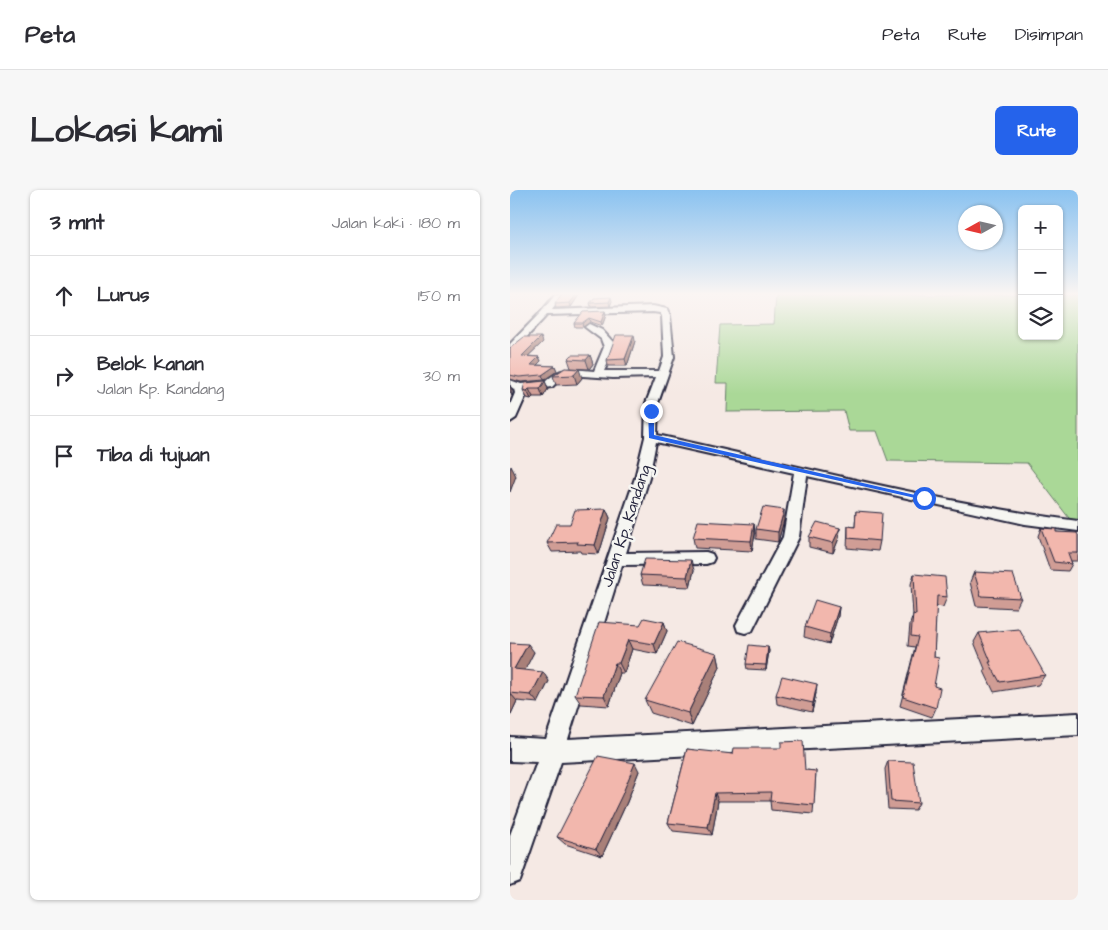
<!DOCTYPE html>
<html lang="id">
<meta charset="utf-8">
<style>
body{margin:0;font-family:"Architects Daughter",sans-serif;background:#f7f7f7;color:#2b2b33}
.controls{position:absolute;right:15px;top:15px;display:grid;overflow:hidden;border-radius:8px;box-shadow:0 1px 4px #0004}
.controls button{width:45px;height:45px;display:grid;place-items:center;padding:0;border:0;border-bottom:1px solid #e1e1e2;background:#fff;color:#2b2b33;font:25px sans-serif}
.compass{position:absolute;left:448px;top:15px;width:45px;height:45px;border-radius:50%;background:#fff;box-shadow:0 1px 4px #0004;rotate:262deg}
.stop{position:absolute;width:15px;height:15px;margin:-11px;border:4px solid #2563eb;border-radius:50%;background:#fff}
.stop.end{background:#2563eb;border-color:#fff;box-shadow:0 1px 5px #0008}
.list{margin:0;padding:0;list-style:none}
h2{display:flex;justify-content:space-between;align-items:center;height:65px;margin:0;padding:0 20px;font-size:21px}
h2 small{font-size:16px;font-weight:400;color:#7c7c81}
.list li{display:grid;grid-template-columns:32px 1fr auto;gap:15px;align-items:center;box-sizing:border-box;height:80px;padding:0 20px;border-top:1px solid #e1e1e2}
.list b{display:block;font-size:19px;white-space:nowrap}
.list p{margin:0;font-size:16px;white-space:nowrap;color:#7c7c81}
.list em{font-size:16px;font-style:normal;color:#7c7c81}
.icon{flex:none;width:28px;height:28px;fill:none;stroke:currentColor;stroke-width:2;stroke-linecap:round;stroke-linejoin:round}
.map{position:relative;flex:none;width:568px;height:710px;overflow:hidden;border-radius:8px}
header{display:flex;align-items:center;gap:30px;box-sizing:border-box;height:70px;padding:0 25px;background:#fff;border-bottom:1px solid #e1e1e2}
header strong{font-size:24px}
nav{display:flex;gap:28px;margin-inline-start:auto;font-size:18px}
.intro{display:flex;align-items:center;justify-content:space-between;box-sizing:border-box;height:120px;padding:0 30px}
h1{margin:0;font-size:35px}
.button{padding:12px 22px;border-radius:8px;background:#2563eb;color:#fff;font-size:18px;font-weight:700}
main{display:flex;gap:30px;padding:0 30px}
aside{flex:1;background:#fff;border-radius:8px;box-shadow:0 1px 4px #0004}
.map>svg:first-child{display:block}
.green{fill:#aad897;stroke:#667d69}
.lines{fill:none;stroke-linecap:round;stroke-linejoin:round}
.minor-casing{stroke:#22223b;stroke-width:4}
.minor{fill:#f6f6f2;fill-rule:evenodd}
.wall{fill:#d09d95;stroke:#22223b}
.shaded-wall{fill:#a98079;stroke:#22223b}
.building{fill:#f2b7ad;stroke:#22223b}
.route{fill:#2563eb}
.labels{text-anchor:middle;dominant-baseline:central;stroke-width:5;stroke-linejoin:round;paint-order:stroke}
.street-label{font-size:16px;fill:#22223b;stroke:#f6f6f2}
</style>
<header>
<strong>Peta</strong>
<nav><a>Peta</a><a>Rute</a><a>Disimpan</a></nav>
</header>
<div class="intro"><h1>Lokasi kami</h1><a class="button">Rute</a></div>
<main>
<aside>
<h2>3 mnt<small>Jalan kaki · 180 m</small></h2>
<ul class="list">
<li><svg class="icon" aria-label="ahead" viewBox="0 0 24 24"><path d="M12 20V5M6 11l6-6 6 6"/></svg><div><b>Lurus</b></div><em>150 m</em></li>
<li><svg class="icon" aria-label="right" viewBox="0 0 24 24"><path d="M7 20v-9h11M14 6l5 5-5 5"/></svg><div><b>Belok kanan</b><p>Jalan Kp. Kandang</p></div><em>30 m</em></li>
<li><svg class="icon" aria-label="arrive" viewBox="0 0 24 24"><path d="M6 21V4h12l-3 4 3 4H6"/></svg><div><b>Tiba di tujuan</b></div></li>
</ul>
</aside>
<div class="map">
<svg width="568" height="710" viewBox="0 0 568 710">
<rect width="100%" height="100%" fill="#f5e9e4"/>
<filter id="ink" filterUnits="userSpaceOnUse"><feTurbulence type="fractalNoise" baseFrequency=".02" numOctaves="2"/><feDisplacementMap in="SourceGraphic" scale="10" xChannelSelector="R" yChannelSelector="G"/><feConvolveMatrix kernelMatrix="1 2 1 2 8 2 1 2 1" color-interpolation-filters="sRGB"/></filter>
<g filter="url(#ink)">
<polygon class="green" points="266,105 512,105 512,146 549,146 549,105 568,105 568,332 562,332 517,273 378,271 367,241 339,241 334,221 217,222 218,193 206,193 210,135 264,134"/>
<g class="lines">
<defs>
<path id="minor" d="M 45,105 L 53,105 L 42,120 L 143,116 L 157,119 L 160,126 L 164,167 L 148,213 L 147,245 C 286,275 428,313 568,331 L 568,341 L 515,334 L 297,286 L 289,347 L 242,441 L 235,443 L 228,441 L 226,435 L 273,347 L 284,283 L 146,252 L 139,288 L 116,363 L 196,362 L 202,364 L 204,368 L 202,372 L 196,374 L 112,375 L 58,549 L 568,523 L 568,545 L 51,572 L 10,691 L 0,695 L 0,645 L 27,572 L 0,571 L 0,547 L 36,549 L 125,288 L 135,247 L 136,213 L 146,187 L 103,188 L 58,185 L 51,188 L 42,197 L 15,200 L 17,203 L 6,228 L 0,232 L 0,215 L 5,203 L 4,199 L 0,196 L 0,190 L 11,194 L 35,192 C 51,176 63,179 84,181 L 94,157 L 91,149 L 75,137 L 79,134 L 92,140 L 103,152 L 103,163 L 94,181 L 149,181 L 154,167 L 152,126 L 150,123 L 143,122 L 37,125 C 31,131 4,162 0,163 L 0,154 L 32,121 Z"/>
</defs>
<use href="#minor" class="minor-casing"/>
<use href="#minor" class="minor"/>
</g>
<g class="wall">
<polygon points="69,105 61,117 46,118 45,114"/>
<polygon points="102,111 100,116 81,117 80,113"/>
<polygon points="95,121 96,125 92,136 80,132 73,137 65,137 64,133"/>
<polygon points="125,151 117,176 98,176 97,170"/>
<polygon points="33,152 18,166 29,167 31,171 27,175 45,176 47,181 34,190 11,192 0,189 0,158"/>
<polygon points="80,165 83,174 79,179 61,178 58,169"/>
<polygon points="55,178 72,188 67,194 46,195 43,186"/>
<polygon points="35,191 38,199 33,207 23,207 21,209 17,208 13,200"/>
<polygon points="96,319 100,328 89,364 71,363 70,361 42,362 37,353 60,334"/>
<polygon points="346,321 370,351 368,361 337,358 338,336 345,337"/>
<polygon points="274,330 268,352 246,349 246,339"/>
<polygon points="244,334 245,344 242,361 185,358 183,348"/>
<polygon points="330,338 329,348 323,363 299,357 299,347"/>
<polygon points="531,338 546,342 568,345 568,371 561,371 562,374 558,381 540,380 528,346"/>
<polygon points="184,380 180,397 133,395 130,385"/>
<polygon points="464,382 511,408 506,418 466,416 460,392"/>
<polygon points="404,384 437,407 433,417 426,416 424,467 424,496 426,518 422,527 390,516 405,457 398,456 400,434 403,425 401,394"/>
<polygon points="329,417 328,426 319,454 294,447 295,437"/>
<polygon points="154,432 157,441 147,464 122,459 114,483 110,483 99,516 71,514 65,505 130,435"/>
<polygon points="469,443 535,485 528,495 484,502 474,481 475,479 464,452"/>
<polygon points="0,453 24,462 14,480 39,491 28,513 7,511 0,526"/>
<polygon points="258,457 259,461 256,480 237,479 236,474"/>
<polygon points="207,463 210,477 182,536 141,523 135,510"/>
<polygon points="306,503 302,522 267,514 266,505"/>
<polygon points="177,559 295,580 306,581 303,624 261,620 260,611 208,611 202,645 163,641 158,633"/>
<polygon points="378,571 409,613 405,620 378,619 375,579"/>
<polygon points="129,581 117,612 92,666 55,654 47,647"/>
</g>
<g class="shaded-wall">
<polygon points="66,105 69,105 61,117 60,113"/>
<polygon points="101,107 102,111 100,116 99,112"/>
<polygon points="95,121 96,125 92,136 91,132"/>
<polygon points="79,128 80,132 73,137 72,133"/>
<polygon points="124,145 125,151 117,176 115,169"/>
<polygon points="31,147 33,152 13,171 12,166"/>
<polygon points="80,165 83,174 79,179 76,170"/>
<polygon points="29,167 31,171 22,180 21,175"/>
<polygon points="45,176 47,181 34,190 32,185"/>
<polygon points="69,179 72,188 67,194 64,185"/>
<polygon points="35,191 38,199 33,207 30,199"/>
<polygon points="0,195 2,200 2,206 0,201"/>
<polygon points="19,199 23,207 21,209 17,201"/>
<polygon points="1,276 6,286 0,302 0,280"/>
<polygon points="96,319 100,328 89,364 85,355"/>
<polygon points="274,320 274,330 268,352 268,342"/>
<polygon points="244,334 245,344 242,361 241,351"/>
<polygon points="330,338 329,348 323,363 323,353"/>
<polygon points="181,370 184,380 180,397 177,387"/>
<polygon points="329,417 328,426 319,454 320,444"/>
<polygon points="154,432 157,441 147,464 144,454"/>
<polygon points="118,450 122,459 114,483 109,473"/>
<polygon points="18,454 24,462 11,488 4,479"/>
<polygon points="258,457 259,461 256,480 256,475"/>
<polygon points="207,463 210,477 182,536 178,523"/>
<polygon points="105,473 110,483 99,516 94,506"/>
<polygon points="33,482 39,491 28,513 21,505"/>
<polygon points="307,494 306,503 302,522 303,513"/>
<polygon points="0,503 7,511 0,526"/>
<polygon points="125,573 129,581 117,612 92,666 86,659"/>
<polygon points="205,603 208,611 202,645 198,637"/>
</g>
<g class="building">
<polygon points="51,105 66,105 60,113 45,114"/>
<polygon points="101,107 99,112 80,113 84,108"/>
<polygon points="95,121 91,132 79,128 72,133 64,133 73,122"/>
<polygon points="106,145 124,145 115,169 97,170"/>
<polygon points="14,147 31,147 12,166 29,167 21,175 45,176 32,185 9,187 0,185 0,158"/>
<polygon points="62,165 80,165 76,170 58,169"/>
<polygon points="55,178 69,179 64,185 43,186"/>
<polygon points="35,191 30,199 19,199 17,201 13,200 15,193"/>
<polygon points="253,317 274,320 268,342 246,339"/>
<polygon points="96,319 85,355 67,354 68,352 37,353 46,334 60,334 65,320"/>
<polygon points="346,321 372,323 370,351 338,348 338,336 345,337"/>
<polygon points="188,331 244,334 241,351 183,348"/>
<polygon points="307,332 330,338 323,353 299,347"/>
<polygon points="531,338 546,339 546,342 567,343 568,345 568,363 558,363 562,374 544,372"/>
<polygon points="135,369 181,370 177,387 130,385"/>
<polygon points="464,382 503,384 511,408 471,406"/>
<polygon points="404,384 435,387 437,407 427,406 424,467 429,468 424,496 430,498 426,518 393,507 408,447 401,446 403,424 406,425"/>
<polygon points="305,410 329,417 320,444 295,437"/>
<polygon points="134,428 154,432 144,454 118,450 109,473 105,473 94,506 65,505 89,432 130,435"/>
<polygon points="509,439 535,485 490,492 479,472 481,472 469,443"/>
<polygon points="167,452 207,463 178,523 135,510"/>
<polygon points="0,453 18,454 4,479 33,482 21,505 0,503"/>
<polygon points="239,455 258,457 256,475 236,474"/>
<polygon points="272,486 307,494 303,513 266,505"/>
<polygon points="293,551 295,580 306,581 304,615 260,611 261,602 205,603 198,637 158,633 177,559 223,564 224,558 271,558 271,552"/>
<polygon points="88,566 125,573 112,605 86,659 47,647"/>
<polygon points="378,571 403,572 409,613 381,611"/>
</g>
</g>
<linearGradient id="sky" x2="0" y2="1"><stop stop-color="#8ac2f0"/><stop offset="0.51" stop-color="#faf5f3"/><stop offset="1" stop-color="#faf5f3" stop-opacity="0"/></linearGradient>
<rect width="568" height="204" fill="url(#sky)"/>
<polygon class="route" points="141,219 144,221 144,245 418,308 414,310 139,248 138,221"/>
<g class="labels">
<g class="street-label">
<text transform="translate(116 336) rotate(-72)">Jalan Kp. Kandang</text>
</g>
</g>
</svg>
<div class="controls">
<button>+</button>
<button>−</button>
<button><svg class="icon" aria-label="layers" viewBox="0 0 24 24"><path d="M12 4l9 5-9 5-9-5zM3 14l9 5 9-5"/></svg></button>
</div>
<svg class="compass" viewBox="-18 -18 36 36"><path d="M0-13l5 13h-10z" fill="#e53935"/><path d="M0 13l5-13h-10z" fill="#7c7c81"/></svg>
<div class="stop" style="left:414px;top:308px"></div>
<div class="stop end" style="left:141px;top:221px"></div>
</div>
</main>
